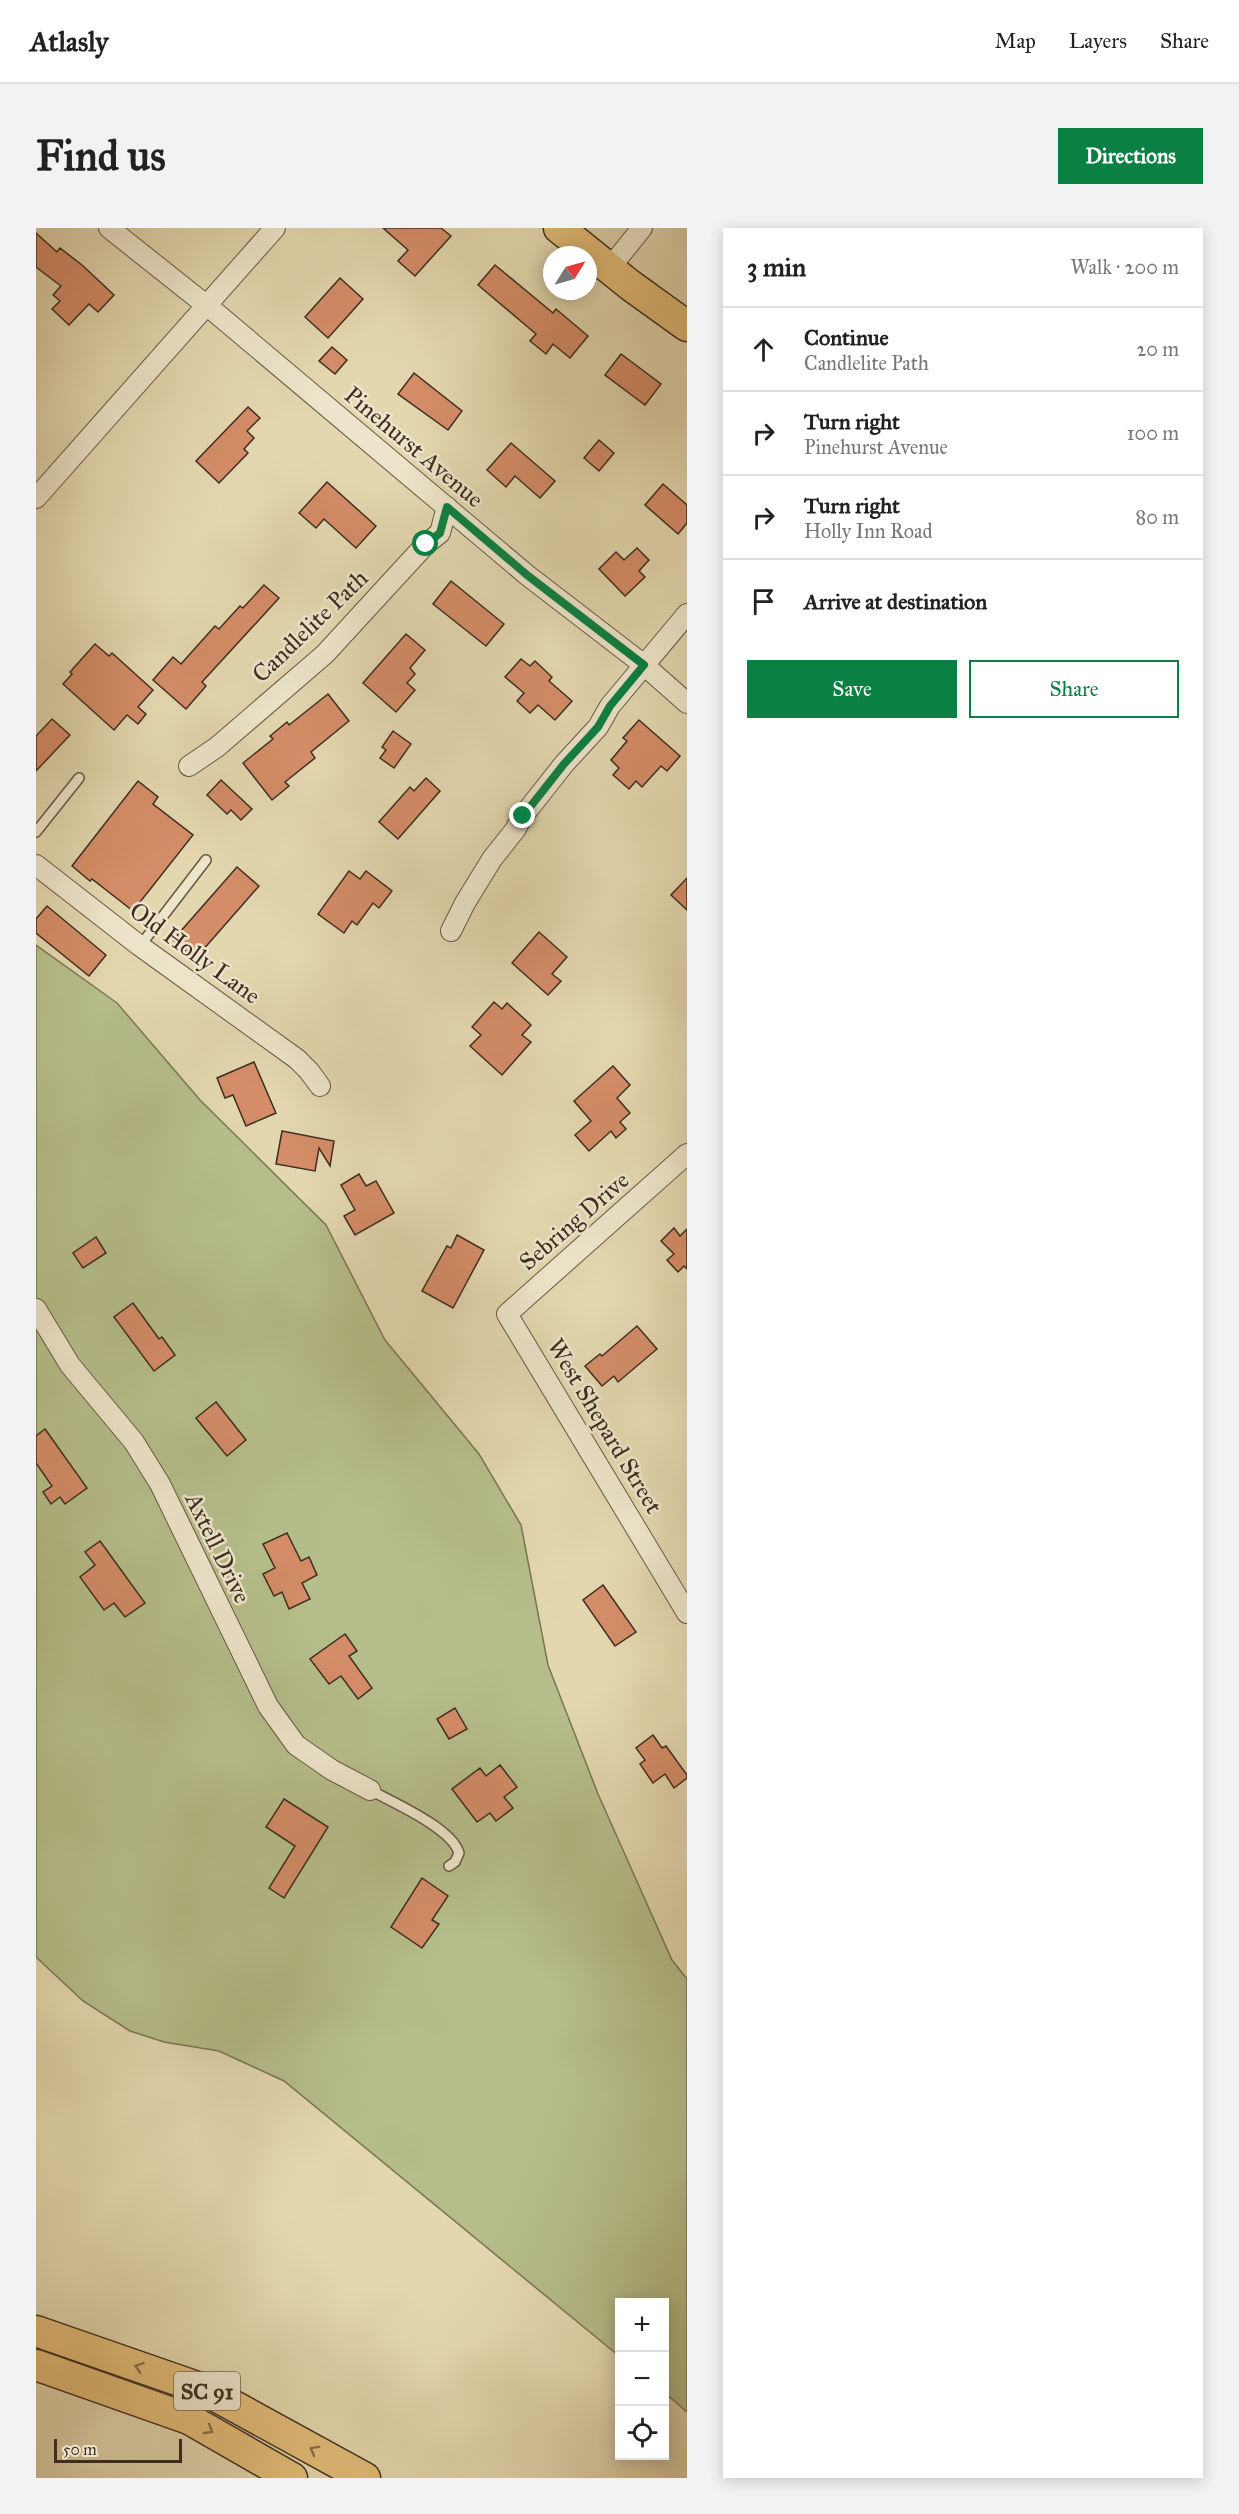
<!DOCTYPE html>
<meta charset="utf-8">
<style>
body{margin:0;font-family:"IM FELL Great Primer",serif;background:#f2f2f2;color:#222}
.controls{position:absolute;right:18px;bottom:18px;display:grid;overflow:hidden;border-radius:0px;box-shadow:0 3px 15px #0003}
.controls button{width:54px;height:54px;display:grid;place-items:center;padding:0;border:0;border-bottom:2px solid #e0e0e0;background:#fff;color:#222;font:30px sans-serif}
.compass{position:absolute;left:507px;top:18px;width:54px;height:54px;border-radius:50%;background:#fff;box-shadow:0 3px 15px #0003;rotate:53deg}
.scale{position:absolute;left:18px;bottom:15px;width:128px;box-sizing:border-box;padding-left:6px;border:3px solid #3e2d20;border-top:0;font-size:16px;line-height:21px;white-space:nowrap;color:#3e2d20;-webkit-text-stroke:4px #ede5cb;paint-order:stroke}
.stop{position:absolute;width:18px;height:18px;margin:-14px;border:4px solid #0b8043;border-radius:50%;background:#fff}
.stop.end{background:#0b8043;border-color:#fff;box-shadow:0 2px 6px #0008}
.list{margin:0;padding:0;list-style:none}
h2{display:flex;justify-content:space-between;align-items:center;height:78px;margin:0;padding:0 24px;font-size:26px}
h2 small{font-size:20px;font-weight:400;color:#767676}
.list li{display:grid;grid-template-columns:39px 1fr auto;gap:18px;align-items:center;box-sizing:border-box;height:84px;padding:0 24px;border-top:2px solid #e0e0e0}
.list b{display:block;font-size:22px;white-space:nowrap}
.list p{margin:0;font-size:20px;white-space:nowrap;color:#767676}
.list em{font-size:20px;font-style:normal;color:#767676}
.actions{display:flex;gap:12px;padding:18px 24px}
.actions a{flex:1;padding:14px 0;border:2px solid #0b8043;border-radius:0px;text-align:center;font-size:21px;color:#0b8043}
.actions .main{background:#0b8043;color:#fff}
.icon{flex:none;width:33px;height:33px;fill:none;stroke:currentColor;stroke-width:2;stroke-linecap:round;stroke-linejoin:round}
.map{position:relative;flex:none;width:651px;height:2250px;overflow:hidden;border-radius:0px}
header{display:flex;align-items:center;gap:36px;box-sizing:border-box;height:84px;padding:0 30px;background:#fff;border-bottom:2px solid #e0e0e0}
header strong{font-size:28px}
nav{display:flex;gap:33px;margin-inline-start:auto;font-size:21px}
.intro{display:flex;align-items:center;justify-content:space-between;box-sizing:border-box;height:144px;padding:0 36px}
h1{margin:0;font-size:42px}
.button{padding:15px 27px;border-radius:0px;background:#0b8043;color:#fff;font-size:21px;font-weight:700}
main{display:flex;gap:36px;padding:0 36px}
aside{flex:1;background:#fff;border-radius:0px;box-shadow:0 3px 15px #0003}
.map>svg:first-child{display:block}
.green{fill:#b5be8a;stroke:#7a7655;stroke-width:1.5}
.building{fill:#d48d68;stroke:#3e2d20;stroke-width:1.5}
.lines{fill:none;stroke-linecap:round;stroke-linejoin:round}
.service-casing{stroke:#675844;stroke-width:12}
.minor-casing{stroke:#675844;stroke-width:22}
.primary-casing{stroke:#3e2d20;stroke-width:33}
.service{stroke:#ede5cb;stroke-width:9}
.minor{stroke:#ede5cb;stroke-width:20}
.primary{stroke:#e2bc78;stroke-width:30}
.oneway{stroke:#886d48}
.route{stroke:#0b8043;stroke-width:8}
.labels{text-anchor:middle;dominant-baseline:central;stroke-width:5;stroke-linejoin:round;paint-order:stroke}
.shield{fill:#ede5cb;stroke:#726453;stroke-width:1.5}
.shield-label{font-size:22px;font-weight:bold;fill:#3e2d20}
.street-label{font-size:24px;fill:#3e2d20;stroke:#ede5cb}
</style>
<header>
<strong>Atlasly</strong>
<nav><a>Map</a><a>Layers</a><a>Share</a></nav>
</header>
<div class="intro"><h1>Find us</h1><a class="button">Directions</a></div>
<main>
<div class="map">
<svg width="651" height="2250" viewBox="0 0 651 2250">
<rect width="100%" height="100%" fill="#e3d7af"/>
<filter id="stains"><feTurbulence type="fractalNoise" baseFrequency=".00333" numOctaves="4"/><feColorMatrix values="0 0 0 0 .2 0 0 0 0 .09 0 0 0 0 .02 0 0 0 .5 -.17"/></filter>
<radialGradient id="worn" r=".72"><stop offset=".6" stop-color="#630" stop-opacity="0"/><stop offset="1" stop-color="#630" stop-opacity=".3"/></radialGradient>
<polygon class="green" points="0,717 81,775 164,872 290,997 349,1112 443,1226 485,1297 512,1437 562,1566 636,1732 651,1751 651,2184 629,2165 628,2074 584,2074 583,2128 248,1853 183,1823 128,1814 94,1803 47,1773 0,1729"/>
<g class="building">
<polygon points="347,0 405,0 415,8 379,48 362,33 372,22"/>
<polygon points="0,5 21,24 24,20 46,37 78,67 62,84 53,76 33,97 16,81 24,73 17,67 25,58 0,39"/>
<polygon points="459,37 517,85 520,81 552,108 534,130 517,116 510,126 494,113 500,106 442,57"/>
<polygon points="304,50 327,71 292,110 269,89"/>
<polygon points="296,119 311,132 299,146 283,133"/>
<polygon points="585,126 625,156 609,177 569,147"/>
<polygon points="378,145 426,183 412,202 362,166"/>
<polygon points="212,179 224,190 211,203 218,210 208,221 212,225 183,255 160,233"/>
<polygon points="563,212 578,225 563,243 548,230"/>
<polygon points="475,215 519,253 504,270 479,248 470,259 451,242"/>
<polygon points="291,254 340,298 320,320 288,291 280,300 263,285"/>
<polygon points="627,256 651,277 651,295 642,306 609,277"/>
<polygon points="601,320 613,332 603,343 609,349 589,368 563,341 580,324 588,332"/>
<polygon points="415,353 468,396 450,418 397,376"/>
<polygon points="228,357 243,370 166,454 170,458 150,481 117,452 137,429 145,436 179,398 183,401 204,378 207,380"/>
<polygon points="370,406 389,422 374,440 379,446 371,455 379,462 360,484 327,455"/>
<polygon points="59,416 73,428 76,425 117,462 102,479 110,486 102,496 91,487 78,502 27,456 36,446 34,444"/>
<polygon points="485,431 494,438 499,433 516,449 513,453 536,473 519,492 502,477 494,485 481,473 488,465 469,449"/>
<polygon points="292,466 313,493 275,524 279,530 249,554 253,558 236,572 207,535 237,511 234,508 251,494 253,497"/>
<polygon points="16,491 34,507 0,543 0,508"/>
<polygon points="603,492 644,528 631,543 625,538 606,559 600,553 593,561 577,547 583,540 575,532 591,513 587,510"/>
<polygon points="357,503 375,516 358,540 344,530 350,522 346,519"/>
<polygon points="390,550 404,563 362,611 343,594 374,559 378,563"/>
<polygon points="185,552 216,581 205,592 195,582 191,586 171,567"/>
<polygon points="102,553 122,569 117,576 157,607 97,683 56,651 54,653 36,638"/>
<polygon points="201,639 223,658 159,731 137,712"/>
<polygon points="313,643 324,651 330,643 356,663 343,680 337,675 321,697 316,693 308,705 282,686"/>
<polygon points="651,650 651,682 635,667"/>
<polygon points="11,678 70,727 53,748 0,705 0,691"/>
<polygon points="503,704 531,729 516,746 525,753 512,767 476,735"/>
<polygon points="458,774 466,781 471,775 495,797 486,807 495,814 466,847 434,818 445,807 436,799"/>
<polygon points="218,834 240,885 210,898 197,867 189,870 181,850"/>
<polygon points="577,838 594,857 581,870 594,885 584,894 590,901 580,910 575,903 553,923 539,907 555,893 538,873"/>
<polygon points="246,903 298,913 294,938 283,920 279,943 240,936"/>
<polygon points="323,946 330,958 340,953 358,985 319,1007 308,988 319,982 305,957"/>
<polygon points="638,1000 644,1008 651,1001 651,1041 648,1038 642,1044 631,1032 638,1026 625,1013"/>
<polygon points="421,1007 448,1022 417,1080 386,1063 411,1018 415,1020"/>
<polygon points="60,1009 70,1025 47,1040 37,1025"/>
<polygon points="97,1075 123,1111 126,1109 139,1127 118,1143 78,1089"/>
<polygon points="601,1098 621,1121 582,1154 578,1148 566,1158 549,1138 564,1126 566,1128"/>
<polygon points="180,1174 210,1212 191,1228 160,1190"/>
<polygon points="9,1201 51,1260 29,1276 24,1269 15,1276 7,1264 16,1258 0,1235 0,1208"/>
<polygon points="251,1305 265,1333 273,1329 281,1347 266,1355 274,1371 253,1381 246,1364 238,1368 227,1346 239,1340 227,1316"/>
<polygon points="64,1313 109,1375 89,1389 78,1375 68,1382 44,1349 59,1337 49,1324"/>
<polygon points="567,1357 600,1404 579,1418 547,1372"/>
<polygon points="309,1406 321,1423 313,1428 336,1460 322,1471 305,1448 293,1456 274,1431"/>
<polygon points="419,1480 431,1501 413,1511 401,1491"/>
<polygon points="617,1507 626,1520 630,1518 651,1547 651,1550 638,1560 629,1546 617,1555 604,1536 609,1532 600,1520"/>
<polygon points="464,1537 481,1559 468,1569 477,1580 460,1593 454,1585 441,1594 416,1561 444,1540 450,1548"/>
<polygon points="248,1571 292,1599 248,1670 233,1660 259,1618 230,1599"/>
<polygon points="386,1650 412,1668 396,1692 403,1696 386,1720 355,1699"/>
</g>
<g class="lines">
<defs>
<g id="service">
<polyline points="0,604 43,550"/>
<polyline points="104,718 170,632"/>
<path d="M 334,1562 C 356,1574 416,1600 423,1625 L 419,1634 L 413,1638"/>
</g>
<g id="minor">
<polyline points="73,0 180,85 491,347 608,437 651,475"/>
<polyline points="573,41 606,0"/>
<polyline points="0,270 239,0"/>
<polyline points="153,538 181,519 289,426 390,316 404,305 411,279"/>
<polyline points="0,637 104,718 261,831 273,843 284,858"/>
<polyline points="415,703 429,675 456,631 479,602 487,588 528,536 562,499 574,478 651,386"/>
<polyline points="651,926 471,1086 651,1385"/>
<polyline points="0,1081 34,1137 98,1214 124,1256 232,1478 260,1517 296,1542 334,1562"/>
</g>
<g id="primary">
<polyline points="523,0 594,57 651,98"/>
<polyline points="0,2103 167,2161 329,2250"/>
<polyline points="0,2137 153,2191 256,2250"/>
</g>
</defs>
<use href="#service" class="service-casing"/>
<use href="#minor" class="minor-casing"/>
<use href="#primary" class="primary-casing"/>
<use href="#service" class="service"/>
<use href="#minor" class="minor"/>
<use href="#primary" class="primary"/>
</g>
<defs><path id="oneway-chevron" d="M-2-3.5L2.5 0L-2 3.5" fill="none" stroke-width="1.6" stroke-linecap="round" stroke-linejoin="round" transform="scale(1.5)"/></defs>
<g class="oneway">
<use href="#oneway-chevron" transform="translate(103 2139) rotate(-161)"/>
<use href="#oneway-chevron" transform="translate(173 2202) rotate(30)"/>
<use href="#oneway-chevron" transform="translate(278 2222) rotate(-151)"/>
</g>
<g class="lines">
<polyline class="route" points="390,316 404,305 411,279 491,347 608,437 574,478 562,499 528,536 487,588"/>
</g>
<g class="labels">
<rect class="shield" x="138" y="2144" width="66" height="38" rx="4.5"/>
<g class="shield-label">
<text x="171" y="2163">SC 91</text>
</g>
<g class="street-label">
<text transform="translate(378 219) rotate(40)">Pinehurst Avenue</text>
<text transform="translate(274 398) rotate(-44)">Candlelite Path</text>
<text transform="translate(159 725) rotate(36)">Old Holly Lane</text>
<text transform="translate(538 993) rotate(-41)">Sebring Drive</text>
<text transform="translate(569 1198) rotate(59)">West Shepard Street</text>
<text transform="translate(182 1320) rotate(64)">Axtell Drive</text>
</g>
</g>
<rect width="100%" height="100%" filter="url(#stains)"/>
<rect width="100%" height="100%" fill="url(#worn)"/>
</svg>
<div class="controls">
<button>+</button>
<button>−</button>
<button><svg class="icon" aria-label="locate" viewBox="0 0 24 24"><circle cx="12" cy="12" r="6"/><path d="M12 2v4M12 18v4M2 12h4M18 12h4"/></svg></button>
</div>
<svg class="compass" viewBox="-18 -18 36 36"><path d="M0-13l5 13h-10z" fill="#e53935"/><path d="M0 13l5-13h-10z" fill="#767676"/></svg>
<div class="scale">50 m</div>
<div class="stop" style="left:390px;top:316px"></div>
<div class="stop end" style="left:487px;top:588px"></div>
</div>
<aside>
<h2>3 min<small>Walk · 200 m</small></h2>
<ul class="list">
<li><svg class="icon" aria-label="ahead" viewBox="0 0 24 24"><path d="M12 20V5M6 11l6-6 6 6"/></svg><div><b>Continue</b><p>Candlelite Path</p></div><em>20 m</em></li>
<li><svg class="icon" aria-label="right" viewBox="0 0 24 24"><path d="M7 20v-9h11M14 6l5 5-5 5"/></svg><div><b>Turn right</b><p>Pinehurst Avenue</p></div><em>100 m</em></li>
<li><svg class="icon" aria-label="right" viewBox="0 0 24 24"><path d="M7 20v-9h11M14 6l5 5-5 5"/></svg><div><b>Turn right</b><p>Holly Inn Road</p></div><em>80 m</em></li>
<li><svg class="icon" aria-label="arrive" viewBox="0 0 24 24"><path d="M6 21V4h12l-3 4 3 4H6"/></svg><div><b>Arrive at destination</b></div></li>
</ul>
<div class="actions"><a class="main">Save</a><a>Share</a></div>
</aside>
</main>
